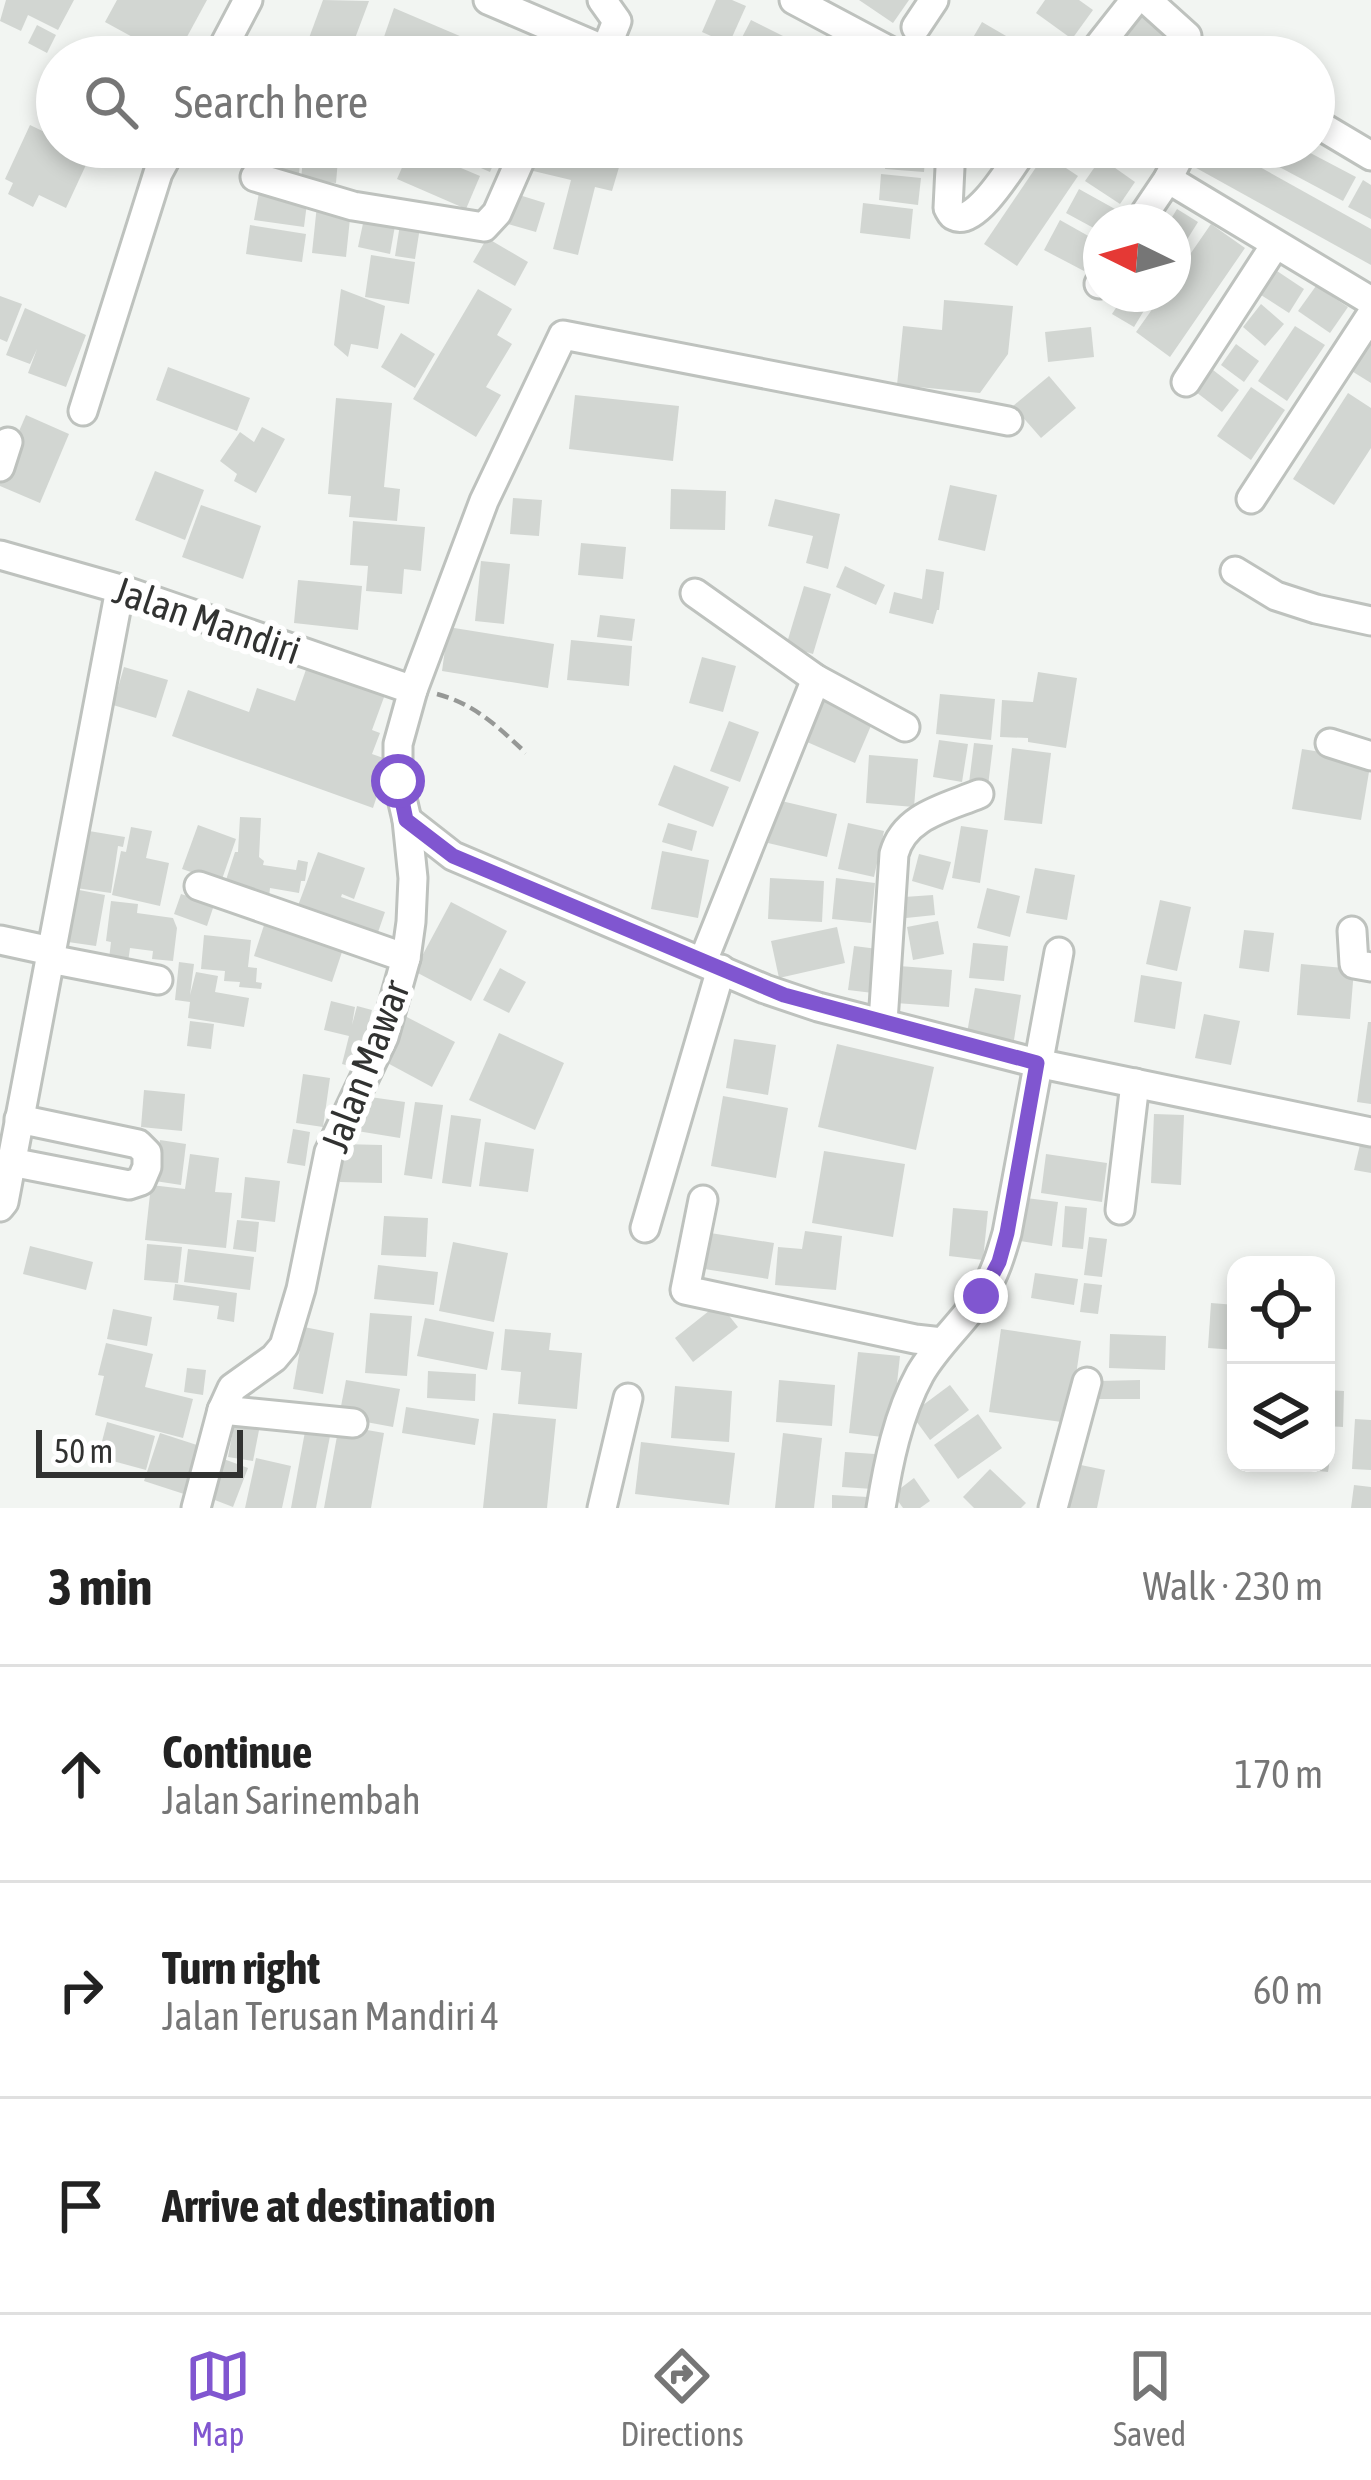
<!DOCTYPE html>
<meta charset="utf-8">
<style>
body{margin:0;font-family:"Asap Condensed",sans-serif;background:#f6f6f6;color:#222}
.controls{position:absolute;right:36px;bottom:36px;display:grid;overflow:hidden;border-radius:24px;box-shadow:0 6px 18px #0003}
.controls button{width:108px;height:108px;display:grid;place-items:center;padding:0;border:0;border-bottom:3px solid #e0e0e0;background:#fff;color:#222;font:60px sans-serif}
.compass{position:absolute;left:1083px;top:204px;width:108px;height:108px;border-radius:50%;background:#fff;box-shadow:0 6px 18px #0003;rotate:275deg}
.scale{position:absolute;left:36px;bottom:30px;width:207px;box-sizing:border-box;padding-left:12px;border:6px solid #313231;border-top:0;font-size:33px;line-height:42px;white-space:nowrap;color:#313231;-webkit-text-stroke:9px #fff;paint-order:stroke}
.stop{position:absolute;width:36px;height:36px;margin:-27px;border:9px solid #8056d0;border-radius:50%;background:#fff}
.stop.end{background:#8056d0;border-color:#fff;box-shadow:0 3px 12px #0008}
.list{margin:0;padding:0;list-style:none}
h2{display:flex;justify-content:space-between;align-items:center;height:156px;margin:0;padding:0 48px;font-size:51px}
h2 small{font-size:39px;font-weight:400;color:#767676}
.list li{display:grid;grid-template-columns:78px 1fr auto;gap:36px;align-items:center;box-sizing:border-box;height:216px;padding:0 48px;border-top:3px solid #e0e0e0}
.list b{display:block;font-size:45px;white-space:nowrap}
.list p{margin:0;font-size:39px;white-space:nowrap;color:#767676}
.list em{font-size:39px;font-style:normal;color:#767676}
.icon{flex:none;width:66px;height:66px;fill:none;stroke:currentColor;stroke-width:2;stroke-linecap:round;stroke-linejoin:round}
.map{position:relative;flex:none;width:1371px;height:1508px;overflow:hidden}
.search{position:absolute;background:#fff;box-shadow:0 6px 18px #0003;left:36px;right:36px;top:36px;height:132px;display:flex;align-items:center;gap:30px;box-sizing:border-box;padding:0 42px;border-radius:66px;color:#767676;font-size:45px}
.sheet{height:804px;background:#fff}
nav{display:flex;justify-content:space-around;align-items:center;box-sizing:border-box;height:168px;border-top:3px solid #e0e0e0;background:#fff;font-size:33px;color:#767676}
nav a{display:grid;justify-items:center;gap:6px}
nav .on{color:#8056d0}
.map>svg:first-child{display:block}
.building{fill:#d2d6d2}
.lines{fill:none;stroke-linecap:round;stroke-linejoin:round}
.minor-casing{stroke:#bec2be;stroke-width:33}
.path{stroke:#969896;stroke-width:4.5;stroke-dasharray:12 6;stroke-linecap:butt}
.minor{stroke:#fff;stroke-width:27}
.route{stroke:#8056d0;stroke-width:15}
.labels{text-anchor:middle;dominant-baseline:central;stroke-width:12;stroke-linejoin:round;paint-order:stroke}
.street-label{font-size:39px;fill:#313231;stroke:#fff}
</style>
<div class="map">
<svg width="1371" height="1508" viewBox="0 0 1371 1508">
<rect width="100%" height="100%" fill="#f2f5f2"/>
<g class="building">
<polygon points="6,0 74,0 58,30 28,15 21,31 0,21"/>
<polygon points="117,0 207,0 176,57 169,57 105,22"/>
<polygon points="323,0 369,1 348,57 302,57"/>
<polygon points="716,0 732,0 746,6 729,44 702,32"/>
<polygon points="859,0 909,0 893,23"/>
<polygon points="1045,0 1079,0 1093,10 1072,39 1036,13"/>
<polygon points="1137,2 1179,30 1161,57 1100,57"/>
<polygon points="394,8 495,51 493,57 377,57"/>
<polygon points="751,20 785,37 775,57 752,57 736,49"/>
<polygon points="982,22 1013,40 1042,57 963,55"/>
<polygon points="37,25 56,35 47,53 28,43"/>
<polygon points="823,36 853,52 862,57 812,57"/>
<polygon points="30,125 57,138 57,147 76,147 91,154 66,208 39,195 33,207 8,194 13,183 5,179"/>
<polygon points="250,147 301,147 299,175 248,170"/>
<polygon points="304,147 339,147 336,183 301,180"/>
<polygon points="411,147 480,176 466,209 397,179"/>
<polygon points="452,147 501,147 490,172 449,154"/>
<polygon points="532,147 625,147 612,191 595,187 578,255 553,249 571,180 525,169"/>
<polygon points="887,147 926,147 924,172 885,169"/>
<polygon points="1198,147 1224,147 1371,229 1371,265 1189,164"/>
<polygon points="1254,147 1299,147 1356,177 1343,201 1251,152"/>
<polygon points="1045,154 1078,176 1017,266 984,244"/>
<polygon points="1101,158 1135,182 1120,204 1085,181"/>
<polygon points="881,174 921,178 918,205 879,200"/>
<polygon points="1363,180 1371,185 1371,219 1348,207"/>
<polygon points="260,187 308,195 304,227 254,220"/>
<polygon points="1079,189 1115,209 1108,222 1101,222 1101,232 1066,213"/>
<polygon points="516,194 545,203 536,232 508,224"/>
<polygon points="863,203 913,209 910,239 860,233"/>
<polygon points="317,205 351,209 346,257 312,253"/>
<polygon points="1177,209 1198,222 1173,262 1173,222 1169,222"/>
<polygon points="365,214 396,220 390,254 358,247"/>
<polygon points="401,218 421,221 415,259 395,256"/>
<polygon points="1060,220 1099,242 1084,271 1044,250"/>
<polygon points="1211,224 1245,248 1170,357 1136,332 1163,294 1173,294 1173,279"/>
<polygon points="250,225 306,234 302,262 246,254"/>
<polygon points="487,238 528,262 515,286 473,262"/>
<polygon points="371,255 415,262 409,304 365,297"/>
<polygon points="1277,271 1304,289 1289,313 1261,295"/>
<polygon points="1316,286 1348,307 1330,333 1298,311"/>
<polygon points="341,289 385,306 378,349 351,344 348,357 334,345"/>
<polygon points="478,289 512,309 497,335 512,344 486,387 501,395 476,437 413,399"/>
<polygon points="1125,294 1154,294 1134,327 1112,314"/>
<polygon points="0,296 22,304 7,342 0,339"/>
<polygon points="944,300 1013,306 1008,354 980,393 897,385 903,326 942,330"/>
<polygon points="1261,304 1284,324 1265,346 1243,327"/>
<polygon points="25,308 86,335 66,387 28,373 37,349 30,364 6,355"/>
<polygon points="1295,326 1325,345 1287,401 1258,381"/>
<polygon points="1091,327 1094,357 1048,362 1045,332"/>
<polygon points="401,333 435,354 415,388 381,367"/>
<polygon points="1371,336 1371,383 1350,370"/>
<polygon points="1236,344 1259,361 1244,382 1221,365"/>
<polygon points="168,367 250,398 237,431 156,400"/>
<polygon points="1213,370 1239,390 1222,412 1196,392"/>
<polygon points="1049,376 1076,408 1041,438 1013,406"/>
<polygon points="1251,387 1285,410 1251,460 1217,436"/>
<polygon points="1348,393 1371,408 1371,448 1334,505 1293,479"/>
<polygon points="575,395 679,406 673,461 569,449"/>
<polygon points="336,398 392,403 384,487 400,489 397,521 349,517 351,496 328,494"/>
<polygon points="26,415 69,434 40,503 0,486 0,475"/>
<polygon points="262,427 285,439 256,493 234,481 237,474 220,461 240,432 254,442"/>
<polygon points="155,471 204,490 185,540 135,520"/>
<polygon points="950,485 997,495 985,551 938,540"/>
<polygon points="671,489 726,491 725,530 670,529"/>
<polygon points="513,498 542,500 539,536 510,534"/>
<polygon points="775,499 840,514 828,569 806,563 813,536 768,526"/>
<polygon points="201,505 261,526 243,579 182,557"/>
<polygon points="353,521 425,527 421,571 404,569 402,594 366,591 368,566 350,565"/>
<polygon points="581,543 626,547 623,579 578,575"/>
<polygon points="481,561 510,564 504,624 475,621"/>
<polygon points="845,566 885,585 876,605 836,587"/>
<polygon points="926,569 944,572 939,610 937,610 933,624 889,613 894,592 922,599"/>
<polygon points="298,580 362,586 358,630 294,623"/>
<polygon points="804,586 831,594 813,654 786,646"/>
<polygon points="600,615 635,619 632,641 597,637"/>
<polygon points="448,627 554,644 548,688 442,671"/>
<polygon points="571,640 632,646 629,686 567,680"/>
<polygon points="702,657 736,666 723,712 689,703"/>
<polygon points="309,661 387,689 372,730 380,733 372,754 389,760 373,808 172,736 188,690 249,712 257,688 295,701"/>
<polygon points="124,667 168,680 156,718 113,705"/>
<polygon points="1038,672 1077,678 1066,748 1028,742 1028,738 1000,737 1002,700 1033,702"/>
<polygon points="818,690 876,714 855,763 798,738"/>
<polygon points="940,694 995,699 991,740 936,734"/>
<polygon points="729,721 759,732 740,782 710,771"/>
<polygon points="939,740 968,744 962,782 933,777"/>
<polygon points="974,743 993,745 988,786 969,783"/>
<polygon points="1012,748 1051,753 1042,824 1004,820"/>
<polygon points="1302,749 1371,760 1361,820 1292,809"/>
<polygon points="869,755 918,759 914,807 866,803"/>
<polygon points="674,765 729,787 713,827 658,805"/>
<polygon points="777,800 837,814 827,857 768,843"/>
<polygon points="240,817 261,818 259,857 264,861 263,865 296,870 298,860 308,862 305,881 301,881 299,893 270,888 269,898 225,883 235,852 238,852"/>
<polygon points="668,823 697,831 692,851 662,842"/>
<polygon points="848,823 884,831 874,877 838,869"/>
<polygon points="198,825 236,839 221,882 182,869"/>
<polygon points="961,826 988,830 980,883 952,878"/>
<polygon points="131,827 152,831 146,858 169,863 160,906 112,895 121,851 126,852"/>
<polygon points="77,829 125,837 123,847 118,846 111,893 69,887"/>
<polygon points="662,851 709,860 698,918 651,909"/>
<polygon points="318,852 365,868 354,899 342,894 341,897 385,912 376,938 296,911"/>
<polygon points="919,854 951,862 943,890 912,881"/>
<polygon points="1035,868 1075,875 1067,920 1026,913"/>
<polygon points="770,878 824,881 822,922 768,919"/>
<polygon points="836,878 875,883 871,923 832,919"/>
<polygon points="69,888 105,895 96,946 68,942 74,912 65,910"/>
<polygon points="987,888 1020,896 1010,937 977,928"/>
<polygon points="181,894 214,905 207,926 174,914"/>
<polygon points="933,895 935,915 906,918 904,897"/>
<polygon points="1160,900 1191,907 1177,971 1146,964"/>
<polygon points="111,901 138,904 137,913 173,918 177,928 173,961 152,959 153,951 130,948 128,962 109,959 111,942 106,941"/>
<polygon points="451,902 507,931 471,1001 414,971"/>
<polygon points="267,916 346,940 332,982 254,956"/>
<polygon points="938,921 944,954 913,960 907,927"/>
<polygon points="837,927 845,963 779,978 771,941"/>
<polygon points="1244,930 1274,933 1269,972 1239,968"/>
<polygon points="204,935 251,940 248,967 257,968 256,982 262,983 261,989 239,987 240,982 224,981 225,971 201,969"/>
<polygon points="973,943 1008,946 1004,981 969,978"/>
<polygon points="854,946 878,949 873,993 848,990"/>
<polygon points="179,962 194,964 190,995 196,972 218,976 215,992 249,998 244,1027 188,1018 190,1002 175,1000"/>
<polygon points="1301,964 1354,969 1350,1019 1297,1015"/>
<polygon points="899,966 952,970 949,1007 896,1003"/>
<polygon points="500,968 526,982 509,1013 483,1000"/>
<polygon points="1141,975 1182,982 1175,1029 1134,1022"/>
<polygon points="975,988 1021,995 1014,1040 967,1033"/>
<polygon points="331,1001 355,1007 352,1025 357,1006 372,1010 357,1068 342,1064 349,1036 324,1030"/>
<polygon points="1204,1014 1240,1021 1231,1065 1195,1058"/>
<polygon points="403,1015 455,1042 432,1087 380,1059"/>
<polygon points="190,1021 214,1024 211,1049 187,1046"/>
<polygon points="1368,1022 1371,1022 1371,1104 1357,1102"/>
<polygon points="499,1033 564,1063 535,1130 469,1100"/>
<polygon points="734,1039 776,1045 768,1095 726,1088"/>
<polygon points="837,1044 934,1067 916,1150 818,1127"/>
<polygon points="303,1074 330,1078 323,1127 296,1123"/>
<polygon points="144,1090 185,1094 182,1131 141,1127"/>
<polygon points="356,1095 405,1102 400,1138 351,1130"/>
<polygon points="723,1096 788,1108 776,1178 711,1166"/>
<polygon points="415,1102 443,1105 432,1179 404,1175"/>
<polygon points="1154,1114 1184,1115 1181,1185 1151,1183"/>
<polygon points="451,1115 481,1119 471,1187 442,1183"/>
<polygon points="293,1129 310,1132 305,1166 287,1163"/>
<polygon points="1363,1132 1371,1134 1371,1173 1354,1170"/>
<polygon points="160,1140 186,1144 181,1185 155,1181"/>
<polygon points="485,1142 534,1149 528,1192 479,1186"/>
<polygon points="341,1144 382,1145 382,1183 340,1182"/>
<polygon points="824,1151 905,1164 893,1237 812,1223"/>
<polygon points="190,1154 219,1158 215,1192 232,1193 226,1248 145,1240 151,1185 185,1189"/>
<polygon points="1046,1154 1107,1163 1102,1202 1041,1193"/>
<polygon points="245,1177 280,1181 275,1222 241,1218"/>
<polygon points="1026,1198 1058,1202 1052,1246 1020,1241"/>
<polygon points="1065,1206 1087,1208 1083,1249 1062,1247"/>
<polygon points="953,1208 988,1211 983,1260 949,1256"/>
<polygon points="384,1216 428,1218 426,1257 381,1255"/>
<polygon points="237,1220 259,1222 256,1252 233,1249"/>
<polygon points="805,1231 842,1236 836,1290 775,1285 778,1247 802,1249"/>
<polygon points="704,1232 774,1243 768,1279 698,1268"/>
<polygon points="1089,1237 1107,1239 1102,1277 1084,1275"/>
<polygon points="453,1242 508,1253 494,1322 439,1311"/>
<polygon points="147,1244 182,1247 178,1283 144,1280"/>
<polygon points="30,1246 93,1262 86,1290 23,1274"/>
<polygon points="188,1249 254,1257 250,1290 184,1282"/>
<polygon points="378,1265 438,1272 434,1305 374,1299"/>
<polygon points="1035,1273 1078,1279 1074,1305 1031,1298"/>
<polygon points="1084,1283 1102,1285 1098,1314 1080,1312"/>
<polygon points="175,1284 237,1293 234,1322 217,1319 219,1306 173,1300"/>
<polygon points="719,1303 738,1327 693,1362 675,1338"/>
<polygon points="1211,1303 1236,1305 1236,1350 1208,1348"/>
<polygon points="113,1309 152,1317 147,1346 107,1339"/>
<polygon points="370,1313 412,1316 407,1376 365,1373"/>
<polygon points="425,1318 494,1332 487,1370 417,1356"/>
<polygon points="304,1327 334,1333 323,1394 293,1389"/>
<polygon points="505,1329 551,1333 549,1350 582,1353 577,1409 518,1404 521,1372 501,1370"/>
<polygon points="1001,1329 1081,1341 1069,1423 989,1412"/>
<polygon points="1110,1334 1166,1336 1165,1370 1109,1368"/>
<polygon points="106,1343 153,1354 145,1387 193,1399 183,1438 95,1415 104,1376 98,1375"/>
<polygon points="858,1352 900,1356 891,1438 849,1433"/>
<polygon points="187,1368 206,1370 203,1395 184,1392"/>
<polygon points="428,1371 476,1374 475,1401 427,1398"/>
<polygon points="346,1380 400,1389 393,1427 339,1417"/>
<polygon points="779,1380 835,1385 832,1426 776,1422"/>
<polygon points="1140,1380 1140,1399 1099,1399 1099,1381"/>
<polygon points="950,1385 969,1410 930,1440 911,1414"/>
<polygon points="675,1386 732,1391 729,1442 671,1438"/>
<polygon points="1326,1390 1344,1391 1343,1427 1326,1426"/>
<polygon points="406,1407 479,1419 475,1445 402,1433"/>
<polygon points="493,1413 556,1419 547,1508 483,1508"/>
<polygon points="978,1414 1002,1448 958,1479 934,1445"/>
<polygon points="1355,1419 1371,1420 1371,1470 1352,1469"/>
<polygon points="235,1420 260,1425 253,1461 228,1457"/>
<polygon points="107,1422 155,1436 146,1470 98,1457"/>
<polygon points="339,1425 384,1433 371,1508 324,1508"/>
<polygon points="306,1426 331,1431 316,1508 291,1508"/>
<polygon points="160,1433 200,1446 184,1494 144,1481"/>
<polygon points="783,1433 822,1438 814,1508 775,1508"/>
<polygon points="1326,1438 1333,1439 1328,1472 1291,1468 1292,1463 1326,1463"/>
<polygon points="641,1442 735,1453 729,1505 635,1494"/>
<polygon points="845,1452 875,1454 873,1489 842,1487"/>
<polygon points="221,1458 248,1468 233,1507 207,1497"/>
<polygon points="256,1458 291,1466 282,1508 245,1508"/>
<polygon points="1071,1463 1105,1470 1097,1508 1061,1508"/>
<polygon points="990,1469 1026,1503 1021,1508 974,1508 963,1497"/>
<polygon points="914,1478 930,1501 920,1508 903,1508 893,1494"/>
<polygon points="1354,1485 1371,1487 1371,1508 1351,1508"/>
<polygon points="832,1495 868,1497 868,1508 832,1508"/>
</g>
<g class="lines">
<defs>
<g id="minor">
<polyline points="488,0 621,57"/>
<polyline points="602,0 617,21 605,51"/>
<polyline points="794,0 901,57"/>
<polyline points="1147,0 1187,36"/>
<polyline points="916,27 934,0"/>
<polyline points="218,57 248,0"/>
<polyline points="1090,57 1135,0"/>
<polyline points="1314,122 1371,156"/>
<path d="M 951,147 L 948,208 C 950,211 951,215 954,216 C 976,228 1014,162 1025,147"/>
<polyline points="1142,147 1181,152"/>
<polyline points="255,177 353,206 484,227 497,213 526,147"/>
<polyline points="1168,179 1371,301"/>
<polyline points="1139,222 1168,179 1184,147"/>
<polyline points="1099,284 1101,280"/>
<polyline points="1186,382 1275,245"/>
<polyline points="83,411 158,173 172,147"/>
<polyline points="0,467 8,442"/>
<polyline points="1251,499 1371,315"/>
<polyline points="0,555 120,589 413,690"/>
<polyline points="1235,571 1276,596 1316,609 1371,621"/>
<polyline points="695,593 816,679 905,727"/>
<polyline points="1330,743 1371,756"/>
<polyline points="407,820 453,856 765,989 818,1007 1037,1063 1371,1132"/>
<polyline points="199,886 406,958"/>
<polyline points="1352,931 1354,964 1371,967"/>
<polyline points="0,940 51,951"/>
<polyline points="50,959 158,980"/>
<polyline points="703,961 816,679"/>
<path d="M 883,1022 L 894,854 C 904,816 945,808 979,794"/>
<polyline points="11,1162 129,1185 141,1181 147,1167 147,1153 138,1144 19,1119"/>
<polyline points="703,1200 685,1290 915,1339 942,1342"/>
<polyline points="0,1207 4,1202 120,589"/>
<polyline points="1120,1210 1135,1083"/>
<polyline points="645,1228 721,969"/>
<polyline points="222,1410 353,1423"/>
<polyline points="196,1508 222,1410 232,1388 274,1358 284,1346 301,1289 329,1152 384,1037 406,958 411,922 413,878 407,820 398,781 398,744 413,690 484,501 563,335 1008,421"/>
<polyline points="602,1508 628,1398"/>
<path d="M 881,1508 C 888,1464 898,1414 920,1374 C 937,1344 964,1322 983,1293 C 995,1274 1001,1254 1007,1233 L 1059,952"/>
<polyline points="1053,1508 1087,1382"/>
</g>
</defs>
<use href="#minor" class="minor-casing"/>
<path class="path" d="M 437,694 C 475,704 498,727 526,753"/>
<use href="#minor" class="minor"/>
</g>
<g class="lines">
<polyline class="route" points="398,781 406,820 453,856 784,995 1037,1063 1007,1233 999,1262 981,1296"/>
</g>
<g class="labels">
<g class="street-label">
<text transform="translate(207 620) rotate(19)">Jalan Mandiri</text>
<text transform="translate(365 1066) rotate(-69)">Jalan Mawar</text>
</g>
</g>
</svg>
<div class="controls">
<button><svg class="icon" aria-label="locate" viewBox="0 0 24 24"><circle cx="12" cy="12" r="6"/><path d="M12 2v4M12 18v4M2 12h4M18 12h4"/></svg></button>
<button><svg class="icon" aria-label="layers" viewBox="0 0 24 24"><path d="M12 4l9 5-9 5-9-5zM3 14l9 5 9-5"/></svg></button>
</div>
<svg class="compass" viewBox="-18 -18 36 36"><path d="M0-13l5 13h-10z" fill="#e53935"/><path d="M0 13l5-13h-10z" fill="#767676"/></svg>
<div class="scale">50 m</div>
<div class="stop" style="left:398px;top:781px"></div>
<div class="stop end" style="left:981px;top:1296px"></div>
<div class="search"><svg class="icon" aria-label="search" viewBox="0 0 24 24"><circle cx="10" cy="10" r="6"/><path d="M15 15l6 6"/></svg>Search here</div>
</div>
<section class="sheet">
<h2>3 min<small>Walk · 230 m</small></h2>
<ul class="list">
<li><svg class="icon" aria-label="ahead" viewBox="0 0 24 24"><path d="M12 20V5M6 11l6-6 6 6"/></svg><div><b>Continue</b><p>Jalan Sarinembah</p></div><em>170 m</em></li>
<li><svg class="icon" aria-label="right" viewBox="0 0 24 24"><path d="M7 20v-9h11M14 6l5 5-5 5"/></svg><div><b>Turn right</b><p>Jalan Terusan Mandiri 4</p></div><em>60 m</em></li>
<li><svg class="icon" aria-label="arrive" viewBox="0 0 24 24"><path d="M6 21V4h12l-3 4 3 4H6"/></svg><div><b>Arrive at destination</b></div></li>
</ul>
</section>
<nav>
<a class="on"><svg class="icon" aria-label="map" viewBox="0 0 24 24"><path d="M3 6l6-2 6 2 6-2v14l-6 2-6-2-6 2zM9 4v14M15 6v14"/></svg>Map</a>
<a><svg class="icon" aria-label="directions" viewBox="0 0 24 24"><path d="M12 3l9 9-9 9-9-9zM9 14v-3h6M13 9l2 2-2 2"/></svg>Directions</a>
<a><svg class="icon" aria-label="saved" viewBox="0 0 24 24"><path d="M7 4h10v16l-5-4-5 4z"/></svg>Saved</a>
</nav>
